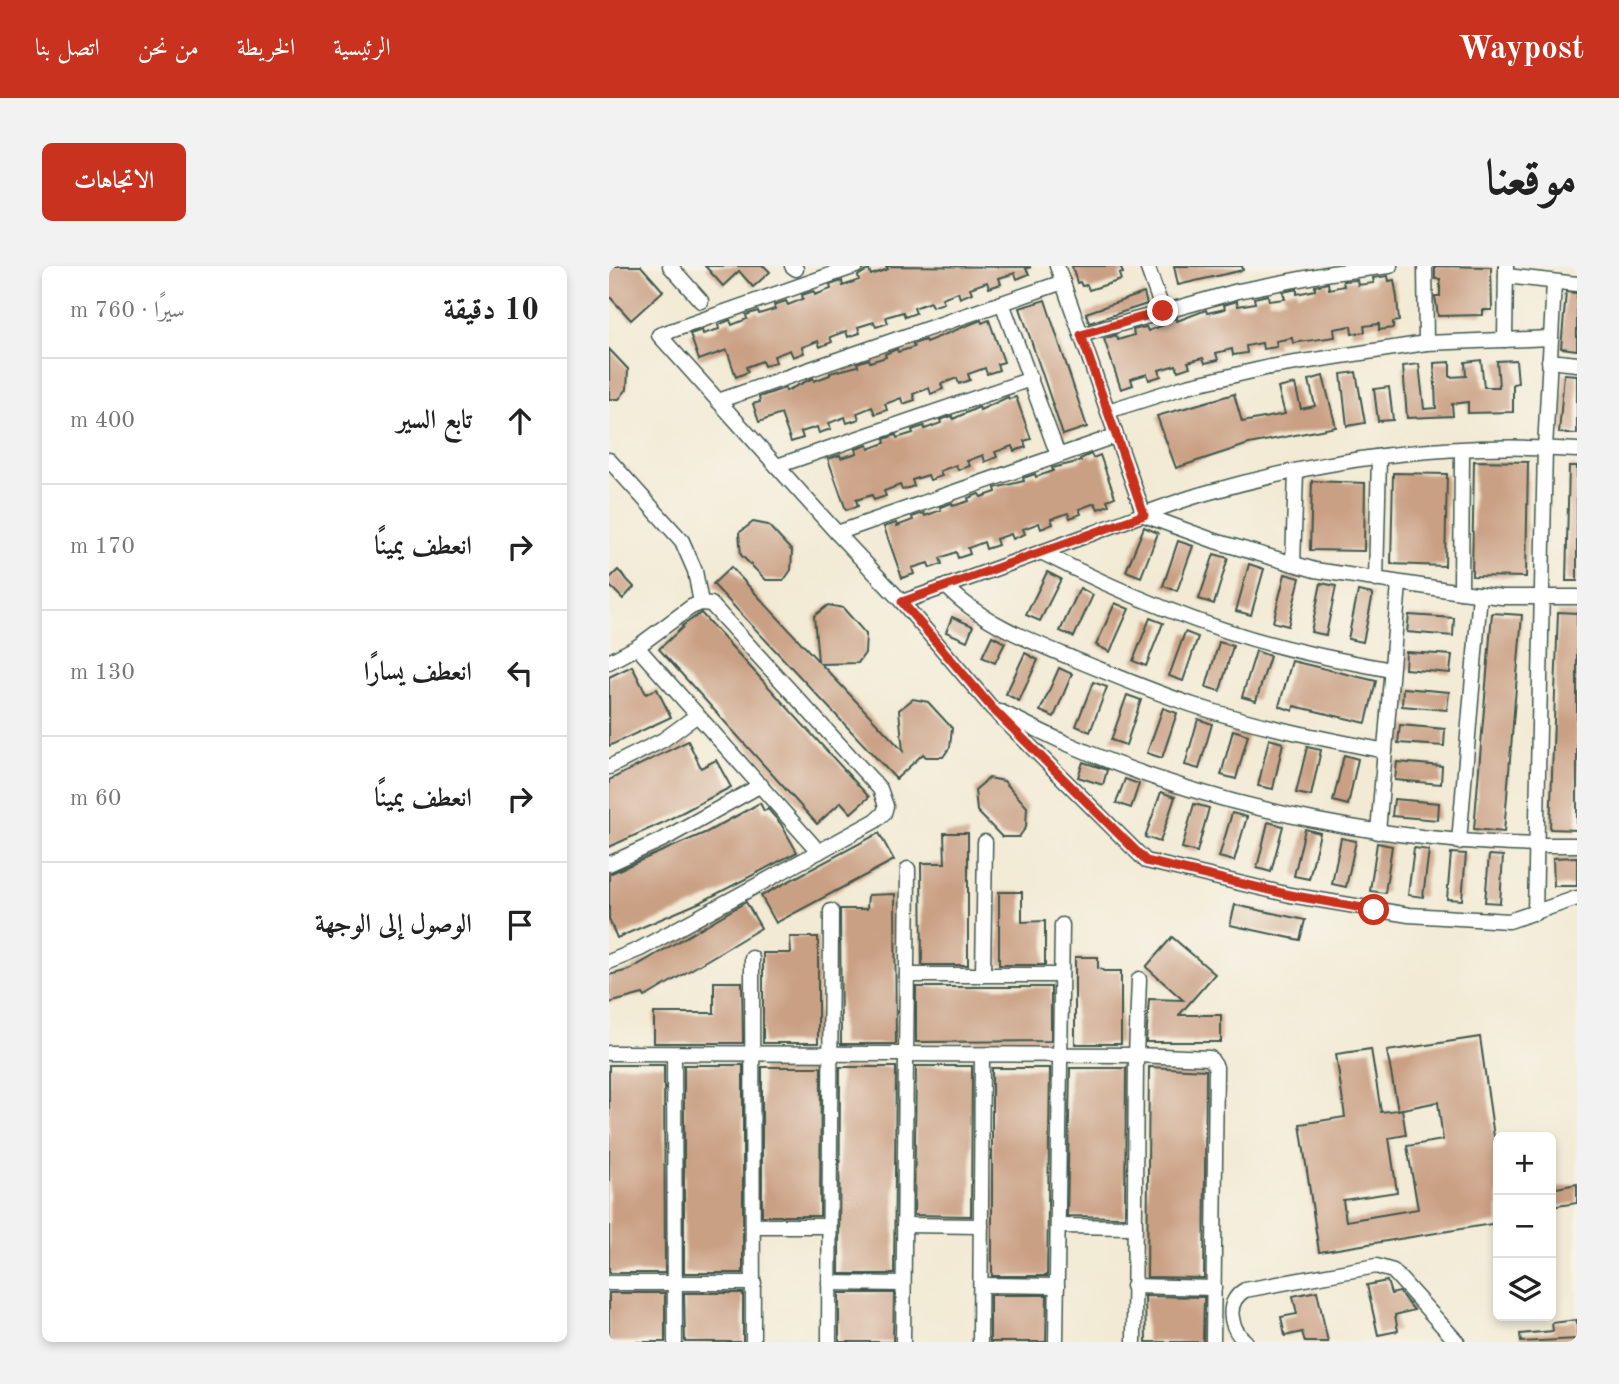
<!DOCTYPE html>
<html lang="ar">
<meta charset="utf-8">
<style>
body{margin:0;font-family:"Old Standard TT",Amiri,serif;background:#f2f2f2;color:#222;direction:rtl}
.controls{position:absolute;right:21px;bottom:21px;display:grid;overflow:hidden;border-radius:10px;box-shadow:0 4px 10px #0003}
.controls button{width:63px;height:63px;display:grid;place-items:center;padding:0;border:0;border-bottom:2px solid #e0e0e0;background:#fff;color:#222;font:35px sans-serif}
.stop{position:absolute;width:21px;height:21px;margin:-16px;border:5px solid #c8321e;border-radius:50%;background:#fff}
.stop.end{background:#c8321e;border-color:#fff;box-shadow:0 2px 7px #0008}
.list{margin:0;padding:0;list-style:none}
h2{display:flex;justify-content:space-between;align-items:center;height:91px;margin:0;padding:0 28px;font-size:30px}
h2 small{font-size:23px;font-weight:400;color:#767676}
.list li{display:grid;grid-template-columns:46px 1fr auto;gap:21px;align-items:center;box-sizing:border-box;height:126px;padding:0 28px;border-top:2px solid #e0e0e0}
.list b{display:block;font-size:26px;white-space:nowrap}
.list em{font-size:23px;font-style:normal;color:#767676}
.icon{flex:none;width:38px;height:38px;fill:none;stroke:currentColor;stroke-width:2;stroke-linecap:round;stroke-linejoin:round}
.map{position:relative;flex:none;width:968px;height:1076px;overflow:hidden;direction:ltr;border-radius:10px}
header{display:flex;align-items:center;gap:42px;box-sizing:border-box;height:98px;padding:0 35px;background:#c8321e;color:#fff}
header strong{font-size:33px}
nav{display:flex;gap:38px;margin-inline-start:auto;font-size:24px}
.intro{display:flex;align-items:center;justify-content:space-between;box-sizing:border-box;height:168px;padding:0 42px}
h1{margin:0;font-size:49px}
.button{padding:18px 32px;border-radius:10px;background:#c8321e;color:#fff;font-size:24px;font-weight:700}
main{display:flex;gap:42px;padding:0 42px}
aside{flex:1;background:#fff;border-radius:10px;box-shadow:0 4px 10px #0003}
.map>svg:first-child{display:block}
.building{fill:#caa084;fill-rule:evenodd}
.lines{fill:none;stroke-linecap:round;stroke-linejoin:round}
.minor-casing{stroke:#3f574c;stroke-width:17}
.minor{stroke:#fff;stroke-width:14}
.route{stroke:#c8321e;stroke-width:9}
</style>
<header>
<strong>Waypost</strong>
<nav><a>الرئيسية</a><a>الخريطة</a><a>من نحن</a><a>اتصل بنا</a></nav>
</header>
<div class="intro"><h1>موقعنا</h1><a class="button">الاتجاهات</a></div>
<main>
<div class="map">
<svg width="968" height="1076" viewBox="0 0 968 1076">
<rect width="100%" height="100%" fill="#f7f3e8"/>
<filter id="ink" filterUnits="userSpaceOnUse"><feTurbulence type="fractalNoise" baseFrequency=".0143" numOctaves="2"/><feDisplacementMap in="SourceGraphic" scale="14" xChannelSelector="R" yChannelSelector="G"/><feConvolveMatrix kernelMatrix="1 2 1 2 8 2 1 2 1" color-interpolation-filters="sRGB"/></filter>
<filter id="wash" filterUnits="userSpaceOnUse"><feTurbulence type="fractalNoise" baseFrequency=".00686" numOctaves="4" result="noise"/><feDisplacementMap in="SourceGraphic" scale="28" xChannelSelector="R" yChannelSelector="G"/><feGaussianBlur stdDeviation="1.57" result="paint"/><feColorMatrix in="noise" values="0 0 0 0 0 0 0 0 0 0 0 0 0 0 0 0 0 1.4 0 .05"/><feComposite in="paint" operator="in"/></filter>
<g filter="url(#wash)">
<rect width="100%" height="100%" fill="#f2ead4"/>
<g id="blocks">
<g class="building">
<polygon points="0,0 32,0 54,25 22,54 0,30"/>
<polygon points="96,0 155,0 161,6 144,21 130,5 114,20"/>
<polygon points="277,0 422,1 417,3 420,8 408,13 406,7 390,12 392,18 380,22 378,16 361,22 363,27 351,32 349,26 333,32 335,37 323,41 321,36 305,42 307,47 296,51 294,46 277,51 279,57 267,61 265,56 249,61 251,67 239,71 237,65 221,71 223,76 211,81 209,75 193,81 195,87 184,91 181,84 165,90 167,96 155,100 153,95 137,101 139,106 127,111 118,84 90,94 81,68 93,64 94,68 110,63 109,59 121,54 123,59 138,53 137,49 149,45 150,48 166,43 165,39 177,35 179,39 194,33 193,29 205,25 206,29 222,23 221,19 233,15 234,20 250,14 249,10 255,6 260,4 262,9 279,3"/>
<polygon points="463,0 511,0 514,7 510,8 512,14 480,24 478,19 473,20 471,16 468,17"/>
<polygon points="565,0 633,0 634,4 569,19"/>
<polygon points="826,0 882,1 883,44 874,44 874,49 829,50 826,30 831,30 831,13 826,13"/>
<polygon points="779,10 780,15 785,14 788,32 790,55 784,56 784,62 770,64 770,58 755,60 756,66 743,68 742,60 725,63 726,71 684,77 683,72 667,75 668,81 654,83 653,77 637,80 638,87 624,89 623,83 607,87 609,94 596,97 594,92 579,96 581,101 569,105 567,99 550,104 552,110 540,114 538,108 522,113 524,119 512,123 495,73 507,69 509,74 525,69 524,64 537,61 539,65 555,59 554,56 568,52 568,55 597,44 598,47 616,43 615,39 628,35 629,40 646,37 645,32 659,29 660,35 676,33 674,26 688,23 688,28 706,24 706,20 719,17 720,23 735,20 734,15 748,14 749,19 765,17 764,12"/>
<polygon points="957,26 968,27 968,84 952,82"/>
<polygon points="535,27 538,38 480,57 477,47"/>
<polygon points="436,34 478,161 454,169 411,42"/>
<polygon points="372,54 373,57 380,54 395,96 388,98 390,104 378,108 376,102 359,108 361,114 350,118 348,112 332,118 334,123 322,128 320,122 304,128 306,134 294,138 292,132 276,138 278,144 266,148 263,141 248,147 250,153 238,157 236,151 220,157 222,163 210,167 208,161 192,166 194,172 182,176 172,148 150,156 144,138 151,136 150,131 176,122 177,125 204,112 205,115 221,109 221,107 249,100 248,97 260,93 261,96 277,91 276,88 288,83 289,86 305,81 304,78 316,74 317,76"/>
<polygon points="0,83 19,103 18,123 10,133 0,133"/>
<polygon points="872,94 875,121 890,121 888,95 907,94 909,117 904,118 904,146 859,147 859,136 843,138 844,150 798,152 794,100 810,98 815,143 827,142 825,97 841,96 841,111 857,110 856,96"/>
<polygon points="747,106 756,157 738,160 732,108"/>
<polygon points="955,108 968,109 968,168 950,167"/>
<polygon points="714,110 727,161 640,178 567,202 548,150 625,128 633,156 676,148 669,122 686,118 692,143 706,140 700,114"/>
<polygon points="780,121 784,154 769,155 765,123"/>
<polygon points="399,131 400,133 407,131 422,173 415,175 417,181 405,185 403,180 386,186 388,191 376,196 374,189 358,195 361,200 349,204 347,199 331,205 333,210 321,214 319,209 303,214 305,220 293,224 291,219 275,225 277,230 265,234 263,229 247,234 249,240 237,244 219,193 231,189 232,192 248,187 247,183 259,179 260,183 276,177 275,173 287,169 288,172 304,167 303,164 315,160 316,163 332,157 331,154 343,150 344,153 370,141 371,144"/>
<polygon points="482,188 484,192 491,189 506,231 498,234 500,239 489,243 486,237 470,243 472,248 461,252 459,247 442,253 444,258 432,263 430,257 414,263 416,268 404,273 402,268 387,273 389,279 377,283 375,276 359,282 361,288 349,292 347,286 331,292 333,298 321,302 319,297 303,302 305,308 293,312 275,261 287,257 288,260 304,254 303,251 315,247 316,250 332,244 331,241 343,237 344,240 360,235 359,232 370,228 372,231 387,226 386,222 415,215 414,212 426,208 427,211 444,205 443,202 472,195 471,193"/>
<polygon points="865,195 919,196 917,311 863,310"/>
<polygon points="960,200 968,200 968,315 957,315"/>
<polygon points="784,207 838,208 836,300 782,298"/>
<polygon points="703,215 756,217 755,285 701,284"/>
<polygon points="144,256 159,259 183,285 182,304 175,314 157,314 132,289 130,267"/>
<polygon points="535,261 549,267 532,311 517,305"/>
<polygon points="569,275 584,280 568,325 554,320"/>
<polygon points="605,288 619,292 605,338 590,333"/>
<polygon points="640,298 655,303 642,349 627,345"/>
<polygon points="122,301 209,395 205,350 219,339 234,342 257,368 256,387 249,397 212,398 294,485 290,444 304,433 319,436 343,462 341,481 334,491 317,491 314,488 287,513 104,318"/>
<polygon points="9,304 25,321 14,333 0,319 0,313"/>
<polygon points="438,306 452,313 431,355 417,349"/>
<polygon points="676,308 691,312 679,360 664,356"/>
<polygon points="712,317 727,320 717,369 702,366"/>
<polygon points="471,322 484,329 465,371 451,365"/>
<polygon points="749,325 764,328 754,376 739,373"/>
<polygon points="506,337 520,343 501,386 487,379"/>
<polygon points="949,346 968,347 968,564 941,563"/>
<polygon points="92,347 260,531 242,547 232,536 208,558 50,383 74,361 73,360"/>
<polygon points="883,347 913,349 895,566 865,563"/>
<polygon points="800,349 845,352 844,370 798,366"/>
<polygon points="343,351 364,360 358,375 337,366"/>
<polygon points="541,352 554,357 537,400 524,395"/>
<polygon points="576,366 589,371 574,415 560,410"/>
<polygon points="383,370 396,377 386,397 373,391"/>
<polygon points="610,376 624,380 611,425 597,421"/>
<polygon points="647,385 661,390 647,435 633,431"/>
<polygon points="797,386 843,389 841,407 796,403"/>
<polygon points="416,387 429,394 410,435 397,428"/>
<polygon points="683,395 767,415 757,457 685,440 684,445 670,440"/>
<polygon points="23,400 37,428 48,423 62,451 0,480 0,411"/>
<polygon points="450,402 463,408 445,451 431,445"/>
<polygon points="484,416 498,421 481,466 467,460"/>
<polygon points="794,422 840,426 838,444 793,440"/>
<polygon points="518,429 532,434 517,479 502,474"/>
<polygon points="554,442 568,447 553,492 538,487"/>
<polygon points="589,453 603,458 590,503 576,499"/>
<polygon points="791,459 836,463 835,480 789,477"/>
<polygon points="624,464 639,469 627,513 612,509"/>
<polygon points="660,473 674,477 664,523 649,520"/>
<polygon points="79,475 92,502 107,494 122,521 53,557 0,581 0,514"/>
<polygon points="698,481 712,484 702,530 687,527"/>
<polygon points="735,489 749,493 739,539 724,535"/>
<polygon points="474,496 498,504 494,519 469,511"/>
<polygon points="788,496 833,500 832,518 786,514"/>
<polygon points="380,512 395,515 418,541 417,561 410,571 393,571 368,545 366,524"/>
<polygon points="516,513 530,518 522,542 507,537"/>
<polygon points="552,526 566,531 551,576 536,571"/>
<polygon points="785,533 830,537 829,554 783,550"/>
<polygon points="151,537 155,545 159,543 172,558 188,586 94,635 8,672 0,653 0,608 98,566"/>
<polygon points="585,538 600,542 588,586 573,582"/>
<polygon points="623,547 638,551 625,595 610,591"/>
<polygon points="659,556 674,560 662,606 648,602"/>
<polygon points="696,563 711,567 700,613 685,610"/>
<polygon points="270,567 285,594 167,657 152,630"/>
<polygon points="335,567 359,567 359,699 313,699 312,597 336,597"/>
<polygon points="732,572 747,575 737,621 723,618"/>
<polygon points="768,577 783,580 776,627 761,625"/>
<polygon points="805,582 820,584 814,631 799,629"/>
<polygon points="842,587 857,588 853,634 838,633"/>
<polygon points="880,589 894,590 891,637 876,636"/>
<polygon points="968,591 968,620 945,620 944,592"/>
<polygon points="390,626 413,626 413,656 436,655 436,699 390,699"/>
<polygon points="286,628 287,778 232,778 231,643 258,643 259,629"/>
<polygon points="137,636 152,662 36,731 34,728 0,737 0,709 20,704"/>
<polygon points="626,639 696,654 691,674 621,659"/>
<polygon points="181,671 209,671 209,777 154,777 154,687 182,687"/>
<polygon points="563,671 606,708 570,749 612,749 612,776 537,776 540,733 574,734 537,701"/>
<polygon points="466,691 489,691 489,702 495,705 512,705 512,778 466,778"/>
<polygon points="105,716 133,716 134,777 45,777 45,747 105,747"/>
<polygon points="307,721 442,721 442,775 307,776"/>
<path d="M 871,771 L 889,899 L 889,957 L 710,986 L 691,858 L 736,851 L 727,788 L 762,783 L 772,846 L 789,844 L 778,785 ZM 829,836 L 834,874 L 798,880 L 809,943 L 737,955 L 734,934 L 788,926 L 780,872 L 797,869 L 793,843 L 789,844 Z"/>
<polygon points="0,799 55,799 56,1007 0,1007"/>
<rect x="75" y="799" width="59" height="208"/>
<polygon points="307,800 363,800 362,950 305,949"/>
<polygon points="153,801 212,801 211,950 153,950"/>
<polygon points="231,801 287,801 285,1008 230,1008"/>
<polygon points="540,801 597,804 595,1012 538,1011"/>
<polygon points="383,802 441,802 438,1010 383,1010"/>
<polygon points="461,802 517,802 516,951 458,950"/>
<polygon points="968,918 968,937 942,941 942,923"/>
<polygon points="778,1015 782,1028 790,1026 805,1044 786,1049 789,1065 769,1069 758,1019"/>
<polygon points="708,1025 719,1076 696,1076 693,1066 676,1070 672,1051 688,1048 684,1030"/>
<rect x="0" y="1027" width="56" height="49"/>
<polygon points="75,1027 134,1027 134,1076 76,1076"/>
<polygon points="230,1027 285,1027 284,1076 230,1076"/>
<polygon points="381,1029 438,1029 437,1076 381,1076"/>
<polygon points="536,1030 595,1031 594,1076 537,1076"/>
<polygon points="968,1054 968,1073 912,1076 911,1068 944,1065 943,1057"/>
</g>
</g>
</g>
<g filter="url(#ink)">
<use href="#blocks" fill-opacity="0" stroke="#3f574c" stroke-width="2"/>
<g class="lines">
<defs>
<g id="minor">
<polyline points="61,0 92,35"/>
<polyline points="183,0 187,3"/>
<polyline points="247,0 50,69 228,267 293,336 383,442 537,595 681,629 800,649 900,655 968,632"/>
<polyline points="448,0 535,249 606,275 706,304 852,326 893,331 968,331"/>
<polyline points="538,0 554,45"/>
<polyline points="816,0 817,77"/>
<polyline points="897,10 968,18"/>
<polyline points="393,37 449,189"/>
<polyline points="472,69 629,25 722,7 781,0"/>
<polyline points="896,74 897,0"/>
<polyline points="940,95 968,98"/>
<polyline points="109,135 454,16"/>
<polyline points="499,145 578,120 661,101 817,77 942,72"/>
<polyline points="0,194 73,275 86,305 92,337"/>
<polyline points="168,200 422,113"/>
<polyline points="228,267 506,170"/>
<path d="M 432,286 C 518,330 609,368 703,388 C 729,394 756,399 782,404"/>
<polyline points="684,298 687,206"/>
<polyline points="767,314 770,191"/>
<path d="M 337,320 C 370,355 421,375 465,393 C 505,409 544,426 584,439 C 646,460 712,472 776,485"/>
<polyline points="852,326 853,185"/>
<path d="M 293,336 C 356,314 419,291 482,268 C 520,254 558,238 597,227 C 716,193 844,175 968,184"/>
<polyline points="28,381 210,586"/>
<polyline points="0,396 28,381 82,341 92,337 102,338 271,523 277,540 275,547 266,555 31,683 0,696"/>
<path d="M 392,446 C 414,456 436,468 459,478 C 614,546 799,581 968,579"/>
<polyline points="0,501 54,474 87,450"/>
<polyline points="769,566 790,318"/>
<polyline points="850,576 871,328"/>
<polyline points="0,598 55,573 152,519"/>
<polyline points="926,647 936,182 945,17"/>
<polyline points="143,692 144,1076"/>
<polyline points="298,709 452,709"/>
<polyline points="374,709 376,576"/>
<polyline points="0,787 527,789 601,792 607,801 604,1076"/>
<polyline points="65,788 66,1076"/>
<polyline points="295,959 372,960"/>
<polyline points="145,960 220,960"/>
<polyline points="449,960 526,961"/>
<polyline points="0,1017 145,1017"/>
<polyline points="220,1017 294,1018"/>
<polyline points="372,1019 448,1020"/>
<polyline points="524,1020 605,1022"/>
<polyline points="220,1076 222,645"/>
<polyline points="294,1076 299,603"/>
<polyline points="371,1076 373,789"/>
<polyline points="447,1076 453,659"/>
<polyline points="525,1076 527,789 530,713"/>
<path d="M 637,1076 C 621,1063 615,1036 636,1024 L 767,1000 L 784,1005 L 848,1076"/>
</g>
</defs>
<use href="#minor" class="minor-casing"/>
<use href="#minor" class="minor"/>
</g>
</g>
<g class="lines" filter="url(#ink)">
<polyline class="route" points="554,45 472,69 535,249 293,336 383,442 537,595 681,629 765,644"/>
</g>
</svg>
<div class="controls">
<button>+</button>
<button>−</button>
<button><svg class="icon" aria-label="layers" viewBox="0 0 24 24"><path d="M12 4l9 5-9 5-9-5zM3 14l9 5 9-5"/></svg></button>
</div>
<div class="stop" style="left:765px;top:644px"></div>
<div class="stop end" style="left:554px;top:45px"></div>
</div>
<aside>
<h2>10 دقيقة<small>سيرًا · 760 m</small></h2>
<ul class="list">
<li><svg class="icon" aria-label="ahead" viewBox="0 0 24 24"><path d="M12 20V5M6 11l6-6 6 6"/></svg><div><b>تابع السير</b></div><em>400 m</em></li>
<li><svg class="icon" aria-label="right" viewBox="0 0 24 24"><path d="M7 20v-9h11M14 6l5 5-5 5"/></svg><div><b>انعطف يمينًا</b></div><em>170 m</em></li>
<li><svg class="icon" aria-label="left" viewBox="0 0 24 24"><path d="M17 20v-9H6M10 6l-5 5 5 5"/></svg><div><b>انعطف يسارًا</b></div><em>130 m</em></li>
<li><svg class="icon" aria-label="right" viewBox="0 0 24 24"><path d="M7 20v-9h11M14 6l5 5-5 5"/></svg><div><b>انعطف يمينًا</b></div><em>60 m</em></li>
<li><svg class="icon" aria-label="arrive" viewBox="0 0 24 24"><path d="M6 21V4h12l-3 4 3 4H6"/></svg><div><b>الوصول إلى الوجهة</b></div></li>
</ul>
</aside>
</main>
